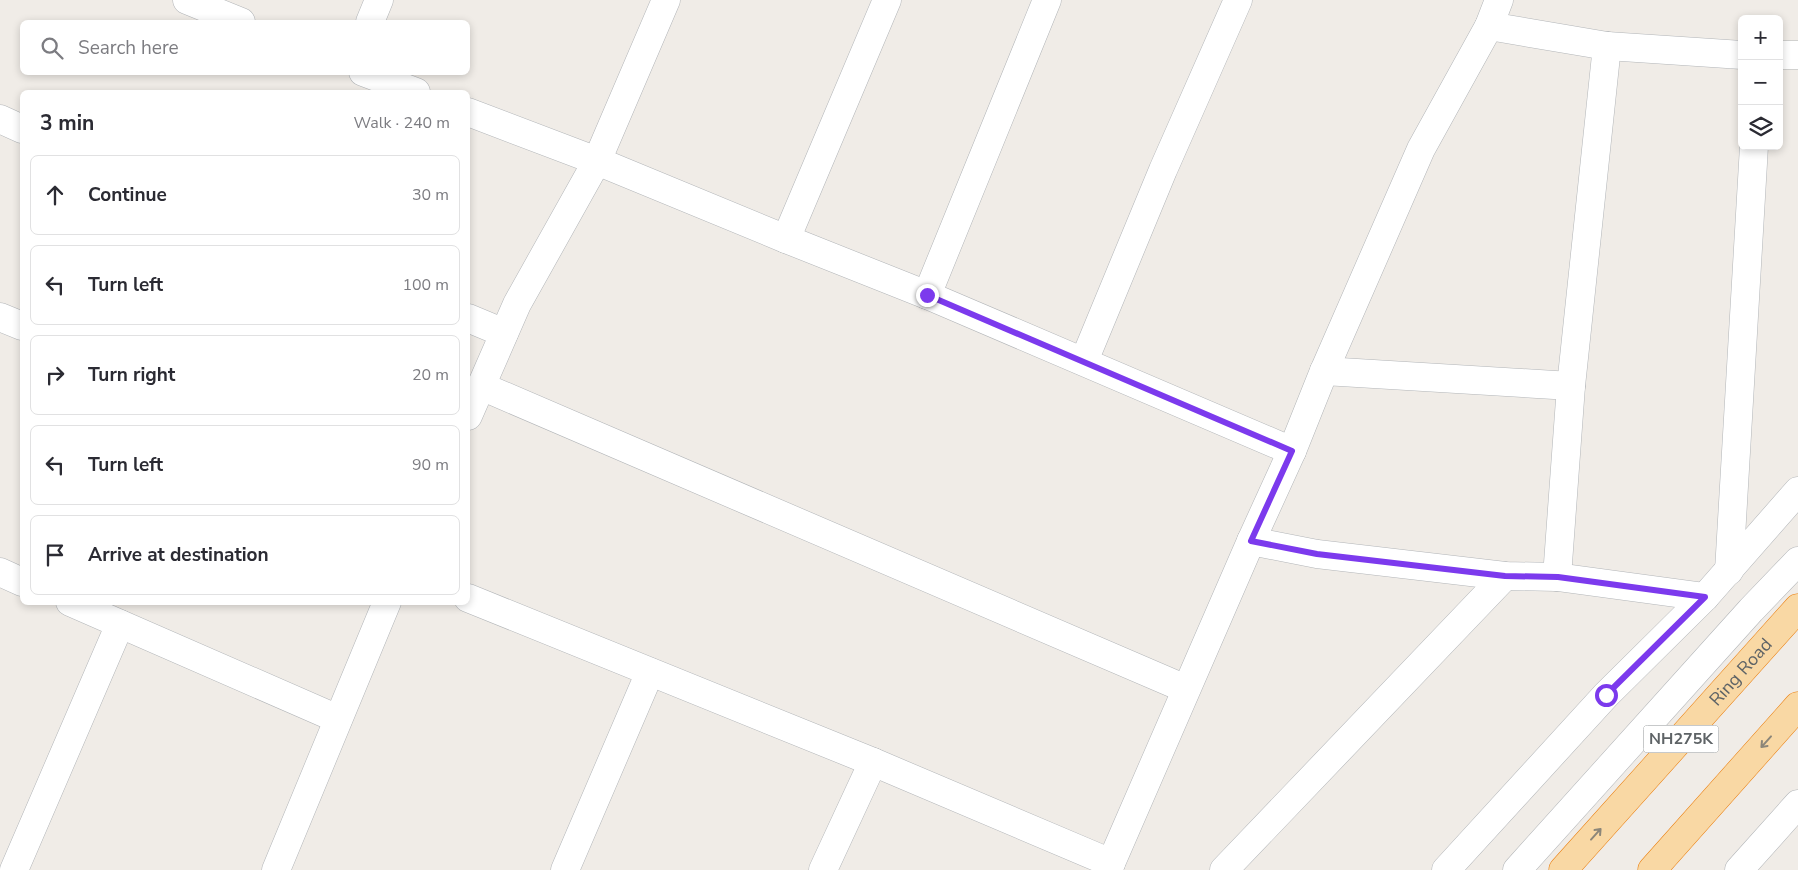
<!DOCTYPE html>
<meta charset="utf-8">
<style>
body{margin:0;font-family:"Nunito Sans",sans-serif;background:#f7f7f7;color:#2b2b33}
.controls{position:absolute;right:15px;top:15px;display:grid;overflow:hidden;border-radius:8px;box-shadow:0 2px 8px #0003}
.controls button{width:45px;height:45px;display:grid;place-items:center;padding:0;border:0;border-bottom:1px solid #e1e1e2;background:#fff;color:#2b2b33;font:25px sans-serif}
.stop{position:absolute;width:15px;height:15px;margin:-11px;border:4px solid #7c3aed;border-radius:50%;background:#fff}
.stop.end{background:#7c3aed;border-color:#fff;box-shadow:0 1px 5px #0008}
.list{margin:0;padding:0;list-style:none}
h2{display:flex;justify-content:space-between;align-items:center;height:65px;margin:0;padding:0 20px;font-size:21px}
h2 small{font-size:16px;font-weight:400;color:#7c7c81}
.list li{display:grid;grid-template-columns:32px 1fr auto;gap:15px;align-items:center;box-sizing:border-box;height:80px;margin:0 10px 10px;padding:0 10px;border:1px solid #e1e1e2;border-radius:8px}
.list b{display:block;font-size:19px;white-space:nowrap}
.list em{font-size:16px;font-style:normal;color:#7c7c81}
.icon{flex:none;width:28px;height:28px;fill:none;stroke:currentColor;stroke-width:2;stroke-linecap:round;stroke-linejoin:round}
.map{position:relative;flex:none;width:1798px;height:870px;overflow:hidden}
.search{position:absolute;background:#fff;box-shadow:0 2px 8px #0003;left:20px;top:20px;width:450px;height:55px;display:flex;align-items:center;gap:12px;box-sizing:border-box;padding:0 18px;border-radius:8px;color:#7c7c81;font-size:19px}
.panel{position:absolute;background:#fff;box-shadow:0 2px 8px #0003;left:20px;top:90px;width:450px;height:515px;border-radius:8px}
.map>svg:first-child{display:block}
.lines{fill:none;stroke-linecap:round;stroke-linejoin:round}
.minor-casing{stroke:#b2b5b8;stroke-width:29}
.tertiary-casing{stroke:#b2b5b8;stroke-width:29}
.trunk-casing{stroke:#ea7e0d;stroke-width:29}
.minor{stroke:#fff;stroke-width:28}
.tertiary{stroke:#fff;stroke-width:28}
.trunk{stroke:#f9d8a4;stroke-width:28}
.oneway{stroke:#8c8679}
.route{stroke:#7c3aed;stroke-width:6}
.labels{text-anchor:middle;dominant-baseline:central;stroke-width:4;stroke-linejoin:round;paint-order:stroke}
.shield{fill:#fff;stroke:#8e9294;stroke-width:1}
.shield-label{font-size:16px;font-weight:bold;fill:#5e6366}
.street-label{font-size:18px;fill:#5e6366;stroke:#fff}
</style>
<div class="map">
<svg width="1798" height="870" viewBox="0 0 1798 870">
<rect width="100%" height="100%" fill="#f0ece7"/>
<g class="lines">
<defs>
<g id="minor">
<polyline points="187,0 241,22"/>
<polyline points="370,22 379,0"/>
<polyline points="1489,26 1607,46 1742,55"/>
<polyline points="1779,55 1798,55"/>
<polyline points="363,72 416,92"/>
<polyline points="468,112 597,161 786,239 927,295 1292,451"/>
<polyline points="0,119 22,129"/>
<polyline points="786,239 887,0"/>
<polyline points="927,295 1047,0"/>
<polyline points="0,317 22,326"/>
<polyline points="468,318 504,333"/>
<polyline points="1084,361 1163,170 1238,0"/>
<polyline points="1324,371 1571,386"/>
<polyline points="481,386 1186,689"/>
<polyline points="468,416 517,304 597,161 666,0"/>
<polyline points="1251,541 1317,554 1505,576 1557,577 1705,597"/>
<polyline points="1729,571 1754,146"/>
<polyline points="0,572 22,582"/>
<polyline points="1557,577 1571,386 1607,46"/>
<polyline points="468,598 873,762 1111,863"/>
<polyline points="70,602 338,719"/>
<polyline points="14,870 120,624"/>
<polyline points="276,870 387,602"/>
<polyline points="565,870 650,672"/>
<polyline points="823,870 873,762"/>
<polyline points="1108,870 1251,541 1292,451 1324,371 1421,149 1489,26 1499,0"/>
<polyline points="1224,870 1505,576"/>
<polyline points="1446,870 1606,695 1705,597 1798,491"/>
</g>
<g id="tertiary">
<polyline points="1517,870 1751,610 1798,561"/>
<polyline points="1739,870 1798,804"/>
</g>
<g id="trunk">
<path id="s1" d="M 1563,870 L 1798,608"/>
<polyline points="1652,870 1798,706"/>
</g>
</defs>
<use href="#minor" class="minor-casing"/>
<use href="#tertiary" class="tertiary-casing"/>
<use href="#trunk" class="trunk-casing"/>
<use href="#minor" class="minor"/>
<use href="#tertiary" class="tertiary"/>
<use href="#trunk" class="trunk"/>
</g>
<defs><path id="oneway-shaft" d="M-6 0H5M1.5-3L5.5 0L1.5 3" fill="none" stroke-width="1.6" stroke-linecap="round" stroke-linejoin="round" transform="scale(1.25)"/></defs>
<g class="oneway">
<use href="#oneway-shaft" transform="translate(1766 742) rotate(132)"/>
<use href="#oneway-shaft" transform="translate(1596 834) rotate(-48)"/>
</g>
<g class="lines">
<polyline class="route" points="927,295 1292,451 1251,541 1317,554 1505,576 1558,577 1705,597 1606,695"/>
</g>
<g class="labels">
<rect class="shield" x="1643.5" y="725.5" width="75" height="27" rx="4"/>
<g class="shield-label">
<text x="1681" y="739">NH275K</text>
</g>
<g class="street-label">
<text stroke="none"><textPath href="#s1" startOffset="266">Ring Road</textPath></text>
</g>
</g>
</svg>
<div class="controls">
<button>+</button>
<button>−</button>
<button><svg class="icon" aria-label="layers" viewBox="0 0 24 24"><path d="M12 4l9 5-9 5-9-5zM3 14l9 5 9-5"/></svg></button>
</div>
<div class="stop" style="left:1606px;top:695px"></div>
<div class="stop end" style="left:927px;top:295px"></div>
<div class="search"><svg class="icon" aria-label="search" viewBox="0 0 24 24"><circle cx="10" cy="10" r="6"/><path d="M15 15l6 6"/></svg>Search here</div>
<section class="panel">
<h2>3 min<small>Walk · 240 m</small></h2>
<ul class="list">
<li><svg class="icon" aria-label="ahead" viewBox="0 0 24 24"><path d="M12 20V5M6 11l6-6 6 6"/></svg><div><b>Continue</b></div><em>30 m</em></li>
<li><svg class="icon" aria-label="left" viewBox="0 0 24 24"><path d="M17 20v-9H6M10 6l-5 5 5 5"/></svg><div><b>Turn left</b></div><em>100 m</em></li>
<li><svg class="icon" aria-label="right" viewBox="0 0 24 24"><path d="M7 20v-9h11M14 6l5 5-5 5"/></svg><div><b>Turn right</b></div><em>20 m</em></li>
<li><svg class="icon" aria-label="left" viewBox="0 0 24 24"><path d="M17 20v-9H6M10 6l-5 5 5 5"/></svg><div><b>Turn left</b></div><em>90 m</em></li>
<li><svg class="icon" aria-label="arrive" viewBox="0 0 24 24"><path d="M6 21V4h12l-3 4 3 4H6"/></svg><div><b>Arrive at destination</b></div></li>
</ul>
</section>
</div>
